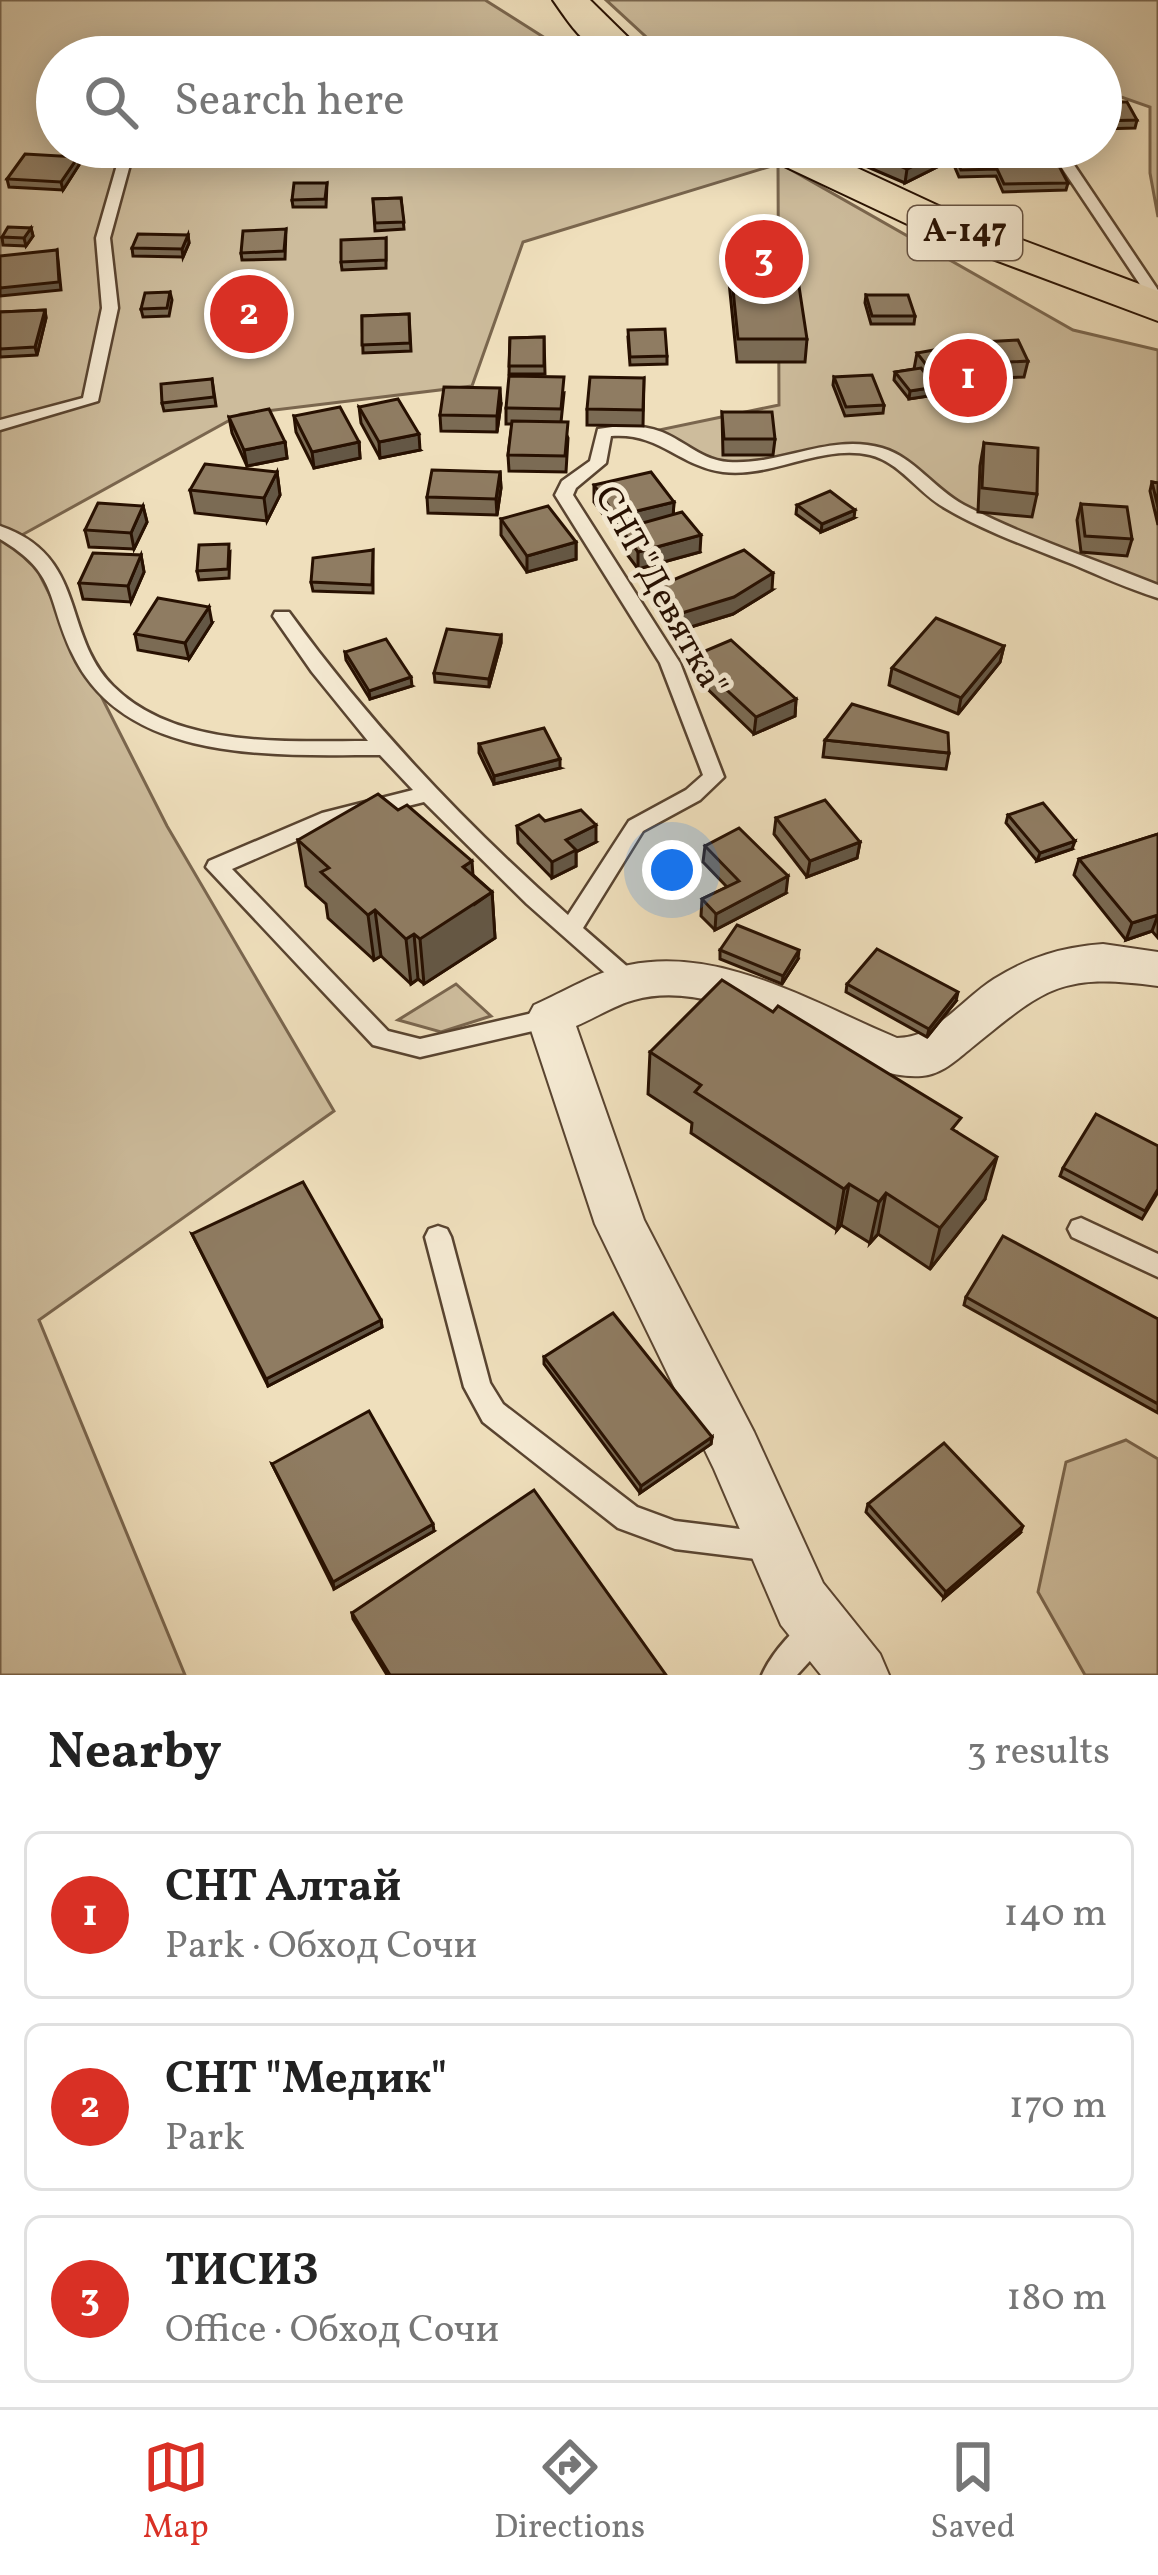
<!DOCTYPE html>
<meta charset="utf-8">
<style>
body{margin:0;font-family:Vollkorn,serif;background:#f2f2f2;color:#222}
.you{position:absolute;left:672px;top:870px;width:42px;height:42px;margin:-30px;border:9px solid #fff;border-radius:50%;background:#1a73e8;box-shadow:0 0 0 18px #1a73e833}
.badge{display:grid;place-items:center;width:78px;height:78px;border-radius:50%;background:#d93025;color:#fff;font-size:39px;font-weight:700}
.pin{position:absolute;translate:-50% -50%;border:6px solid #fff;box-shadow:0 3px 12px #0006}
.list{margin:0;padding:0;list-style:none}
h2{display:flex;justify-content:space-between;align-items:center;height:156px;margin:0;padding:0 48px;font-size:51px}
h2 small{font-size:39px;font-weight:400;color:#767676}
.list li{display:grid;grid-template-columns:78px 1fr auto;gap:36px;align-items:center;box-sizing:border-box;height:168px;margin:0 24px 24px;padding:0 24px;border:3px solid #e0e0e0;border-radius:18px}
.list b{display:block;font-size:45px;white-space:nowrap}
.list p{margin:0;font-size:39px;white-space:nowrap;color:#767676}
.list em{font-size:39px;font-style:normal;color:#767676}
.icon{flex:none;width:66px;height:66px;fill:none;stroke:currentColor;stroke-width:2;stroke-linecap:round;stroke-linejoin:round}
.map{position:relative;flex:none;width:1158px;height:1675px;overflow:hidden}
.search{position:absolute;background:#fff;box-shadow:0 6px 30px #0003;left:36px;right:36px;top:36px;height:132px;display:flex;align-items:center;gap:30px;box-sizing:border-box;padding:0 42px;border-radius:66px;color:#767676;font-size:45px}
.sheet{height:732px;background:#fff}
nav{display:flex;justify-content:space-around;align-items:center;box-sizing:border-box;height:168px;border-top:3px solid #e0e0e0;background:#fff;font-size:33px;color:#767676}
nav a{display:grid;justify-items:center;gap:6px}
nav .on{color:#d93025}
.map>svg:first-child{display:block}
.green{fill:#cdbc9c;stroke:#7a664e;stroke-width:3}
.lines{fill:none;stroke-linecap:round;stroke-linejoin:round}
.lane-casing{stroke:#594430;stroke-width:5}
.street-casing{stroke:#594430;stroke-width:4}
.highway-casing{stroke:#271001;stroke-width:4}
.lane{fill:#f5ead3;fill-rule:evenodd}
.street{fill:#f5ead3;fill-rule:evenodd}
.highway{fill:#efdfbc;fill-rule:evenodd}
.wall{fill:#7b6b54;stroke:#271001;stroke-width:3}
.shaded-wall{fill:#645745;stroke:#271001;stroke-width:3}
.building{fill:#8f7c62;stroke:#271001;stroke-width:3}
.labels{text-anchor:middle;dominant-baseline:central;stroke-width:10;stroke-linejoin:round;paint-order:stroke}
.shield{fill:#f5ead3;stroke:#655140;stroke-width:3}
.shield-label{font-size:33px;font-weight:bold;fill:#271001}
.street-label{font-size:36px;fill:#271001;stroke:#f5ead3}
</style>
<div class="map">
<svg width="1158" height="1675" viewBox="0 0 1158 1675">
<rect width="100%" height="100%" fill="#efdfbc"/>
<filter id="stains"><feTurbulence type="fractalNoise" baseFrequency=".00167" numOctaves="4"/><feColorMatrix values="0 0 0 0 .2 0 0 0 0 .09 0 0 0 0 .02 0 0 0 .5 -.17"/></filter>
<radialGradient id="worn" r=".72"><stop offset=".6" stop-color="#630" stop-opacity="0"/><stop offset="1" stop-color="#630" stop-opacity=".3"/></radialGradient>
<g class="green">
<polygon points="0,0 485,0 575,57 57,57 57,147 730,147 779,163 1073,330 1158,350 1158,592 949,504 893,460 853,451 724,467 654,431 779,405 778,164 523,242 472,386 241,414 20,536 167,826 334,1111 39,1320 185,1675 0,1675"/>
<polygon points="606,0 1158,0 1158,217 1150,173 1150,107 1101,90 1101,57 1006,57 954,42 924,57 668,57"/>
<polygon points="456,984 491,1016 441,1032 398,1020"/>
<polygon points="1126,1440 1158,1459 1158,1675 1085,1675 1038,1592 1066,1462"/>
</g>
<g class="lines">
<defs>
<g id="lane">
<polygon points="1048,147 1062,147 1158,290 1158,306 1153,304"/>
<polygon points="119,158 131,161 110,238 118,308 98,401 0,430 0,420 83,398 102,308 96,238"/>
<path d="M 627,425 C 639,426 651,428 662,432 C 686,442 702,460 728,462 C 780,466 829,433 882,448 C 914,457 934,489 964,505 C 1026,537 1093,559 1158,585 L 1158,598 C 1129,589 1100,576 1072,564 C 1029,547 984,531 945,508 C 918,493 900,462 870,455 C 821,444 773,478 723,472 C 679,466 659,432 611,436 L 606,463 L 576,488 L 573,495 L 680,663 L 724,777 L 700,800 L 643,831 L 583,928 L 638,976 L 641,982 L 638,988 L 622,988 L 527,904 L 424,802 L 335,824 L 232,869 L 388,1031 L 420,1039 L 550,1009 L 558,1012 L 562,1018 L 558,1024 L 550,1027 L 420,1057 L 373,1045 L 206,867 L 209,861 L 322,813 L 413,790 L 380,755 C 276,755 124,765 72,653 C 46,598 59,574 0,539 L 0,526 C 88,556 61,634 113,686 C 176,749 286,741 368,741 L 312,672 L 273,616 L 275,612 L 289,612 C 370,724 464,823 568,915 L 629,821 L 686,790 L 703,775 L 660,663 L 555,495 L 562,481 L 590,461 L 598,429 Z"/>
<polygon points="1081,1218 1158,1254 1158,1277 1072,1237 1068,1229 1072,1221"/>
<polygon points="438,1226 447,1229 451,1237 490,1383 503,1404 637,1507 675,1521 773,1533 783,1537 787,1547 783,1557 773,1561 675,1549 618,1528 483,1422 464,1387 425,1237 429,1229"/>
<path d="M 818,1614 L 829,1618 L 833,1629 L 829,1640 L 797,1675 L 762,1675 C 771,1654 797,1623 818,1614 Z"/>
</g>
<path id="street" d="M 1103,944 L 1158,952 L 1158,986 C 1059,972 1044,989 969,1050 C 955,1061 942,1074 922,1076 C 893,1078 870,1067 843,1056 C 781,1029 705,980 634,1000 C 615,1005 595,1018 576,1026 L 644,1220 L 754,1432 L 823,1583 L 880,1654 L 889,1675 L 821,1675 L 781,1625 L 714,1469 L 595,1224 L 527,1018 L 534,1005 C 564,992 597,971 629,965 C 722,946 815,1004 897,1038 C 936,1038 962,999 994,979 C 1029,957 1062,947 1103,944 Z"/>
<g id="highway">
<path d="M 553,0 L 590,0 L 648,57 C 593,57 584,45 553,0 Z"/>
<polygon points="757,147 812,147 971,221 1158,291 1158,321 939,239 763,156"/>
</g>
</defs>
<use href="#lane" class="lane-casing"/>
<use href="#street" class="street-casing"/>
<use href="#highway" class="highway-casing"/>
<use href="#lane" class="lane"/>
<use href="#street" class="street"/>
<use href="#highway" class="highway"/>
</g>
<g class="wall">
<polygon points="1101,102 1137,120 1135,128 1101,129"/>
<polygon points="844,147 956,147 1068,183 1066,190 1003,192 996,176 959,177 950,156 941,165 905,183 856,162 857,152"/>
<polygon points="78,157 79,165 63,190 9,187 7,179"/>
<polygon points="327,183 326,207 293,207 292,200"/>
<polygon points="401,198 404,229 375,231 373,199"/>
<polygon points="31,228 33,236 26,246 3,245 2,237"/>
<polygon points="286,229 285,259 242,260 241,253"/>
<polygon points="188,235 189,243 183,257 133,256 132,248"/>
<polygon points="386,238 386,268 342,270 341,262"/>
<polygon points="730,260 807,339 805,362 737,362 729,282"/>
<polygon points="170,292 172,300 169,316 143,317 141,309"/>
<polygon points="866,295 915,316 914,324 871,324 865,303"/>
<polygon points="45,310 46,318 37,355 0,357 0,312"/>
<polygon points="409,314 411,351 363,353 362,316"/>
<polygon points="544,337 545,374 509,374 510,338"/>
<polygon points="628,338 667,356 667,364 630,365"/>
<polygon points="964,343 1028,361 1024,377 976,379 973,394 939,400 935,395 909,399 894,380 895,372 914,369 917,353 963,362 962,358"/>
<polygon points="834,377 884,405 883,413 845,416 833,385"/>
<polygon points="644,378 643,426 587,425 587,409"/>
<polygon points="212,379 216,406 164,411 162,403"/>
<polygon points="564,393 561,422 568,438 566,472 509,471 508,455 512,424 506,424 506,408"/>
<polygon points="501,404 497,432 441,431 440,415"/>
<polygon points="359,407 420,450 380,458 361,423"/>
<polygon points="722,412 775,439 773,455 723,455"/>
<polygon points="294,416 359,442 360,458 314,468 296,432"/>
<polygon points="229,417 285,442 287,458 247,466 232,433"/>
<polygon points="984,443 1037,494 1032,517 978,512 980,466"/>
<polygon points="277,472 280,495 267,521 195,513 190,490"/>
<polygon points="500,472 501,488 497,515 428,513 427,497"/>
<polygon points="1152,482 1158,483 1158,525 1150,491"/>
<polygon points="594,485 674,502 673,515 700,552 638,569 620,545 621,531 616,532 594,502"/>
<polygon points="1081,504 1132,539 1127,556 1081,552 1077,520"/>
<polygon points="797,505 854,518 821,532 796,514"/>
<polygon points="143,506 147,522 134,549 89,547 85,530"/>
<polygon points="501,519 576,542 576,559 527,572 501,535"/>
<polygon points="373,550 373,593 313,591 311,582"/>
<polygon points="230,552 229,578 199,580 197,571"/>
<polygon points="141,555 144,572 131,602 83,599 79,583"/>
<polygon points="654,588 772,590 733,614 681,630 653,605"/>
<polygon points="212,623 189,659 138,650 135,634"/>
<polygon points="501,635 501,643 489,687 435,682 434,673"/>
<polygon points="1004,646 1000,662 958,714 889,685 892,668"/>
<polygon points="345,652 412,686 370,699 346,660"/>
<polygon points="691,657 796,699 795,716 754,734 691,673"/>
<polygon points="825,740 949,753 946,769 823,757"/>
<polygon points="479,744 560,768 494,784 479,753"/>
<polygon points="1008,815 1072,849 1037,861 1006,823"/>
<polygon points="776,818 860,842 857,858 807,877 774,834"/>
<polygon points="545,821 596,842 576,852 576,866 552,878 518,843 517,826"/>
<polygon points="1158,834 1158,938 1152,931 1126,940 1074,875 1079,859"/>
<polygon points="298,840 473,875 492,892 495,938 424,984 418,979 411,984 381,956 374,960 328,918 326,904 306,886"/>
<polygon points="705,846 786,893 715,930 701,916 702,899 727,887 703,862"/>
<polygon points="720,950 798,959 782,984 720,959"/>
<polygon points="847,984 956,1001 927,1037 846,992"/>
<polygon points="650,1052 957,1132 985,1199 930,1269 878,1234 870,1243 841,1225 837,1230 691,1133 692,1123 648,1094"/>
<polygon points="1063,1168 1158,1192 1142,1219 1060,1176"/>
<polygon points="192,1234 381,1320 382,1327 268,1386"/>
<polygon points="966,1297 1158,1319 1158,1413 964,1305"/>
<polygon points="544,1357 712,1437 711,1444 640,1493 544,1364"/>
<polygon points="272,1464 434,1531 334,1589"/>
<polygon points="868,1504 1020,1533 944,1598 866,1512"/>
<polygon points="352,1613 666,1675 387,1675 353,1619"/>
</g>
<g class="shaded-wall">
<polygon points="947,147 956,147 956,150 951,148 950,156 941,165 905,183 907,169"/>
<polygon points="78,157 79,165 63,190 61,182"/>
<polygon points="31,228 33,236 26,246 24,238"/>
<polygon points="188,235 189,243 183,257 182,249"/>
<polygon points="57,250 61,290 0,296 0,288"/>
<polygon points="45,310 46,318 37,355 35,347"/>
<polygon points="976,378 973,394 939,400 941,384"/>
<polygon points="936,387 935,395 909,399 910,391"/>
<polygon points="500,388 501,404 497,432 497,416"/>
<polygon points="419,434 420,450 380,458 379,442"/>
<polygon points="285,442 287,458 247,466 244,450"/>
<polygon points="359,442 360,458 314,468 312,452"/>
<polygon points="277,472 280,495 267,521 264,498"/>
<polygon points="500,472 501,488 497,515 496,499"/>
<polygon points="674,502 673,518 616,532 616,516"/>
<polygon points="143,506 147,522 134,549 131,533"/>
<polygon points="855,510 854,518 821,532 822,524"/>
<polygon points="701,535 700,552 638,569 638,552"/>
<polygon points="576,542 576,559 527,572 527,556"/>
<polygon points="141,555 144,572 131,602 128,586"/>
<polygon points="773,573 772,590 733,614 681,630 682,613"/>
<polygon points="209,607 212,623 189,659 185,643"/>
<polygon points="501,635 501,643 489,687 489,679"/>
<polygon points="1004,646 1000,662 958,714 961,698"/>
<polygon points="411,677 412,686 370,699 369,691"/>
<polygon points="796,699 795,716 754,734 756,717"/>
<polygon points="560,759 560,768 494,784 494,776"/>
<polygon points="596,825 596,842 576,852 576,866 552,878 552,862 566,840"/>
<polygon points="1075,841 1072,849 1037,861 1040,853"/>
<polygon points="860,842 857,858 807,877 810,861"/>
<polygon points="472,861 475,904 492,892 495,938 424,984 420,939 463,867"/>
<polygon points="788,876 786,893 715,930 716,914"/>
<polygon points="375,910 381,956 374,960 368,915"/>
<polygon points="1158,915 1152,931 1126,940 1132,923"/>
<polygon points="414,934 418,979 411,984 406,939"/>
<polygon points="799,950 798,959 782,984 783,976"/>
<polygon points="958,992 956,1001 927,1037 929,1029"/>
<polygon points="997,1157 985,1199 930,1269 940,1228"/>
<polygon points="849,1184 841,1225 837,1230 844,1189"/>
<polygon points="886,1193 878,1234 870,1243 879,1202"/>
<polygon points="381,1320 382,1327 268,1386 266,1379"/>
<polygon points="712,1437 711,1444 640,1493 641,1486"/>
<polygon points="433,1524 434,1531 334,1589 333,1582"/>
<polygon points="1023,1526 1020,1533 944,1598 946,1592"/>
</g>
<g class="building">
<polygon points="934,46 966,57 910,57"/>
<polygon points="1101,102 1127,102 1137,120 1101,121"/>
<polygon points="857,147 947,147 944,151 907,169"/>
<polygon points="1049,147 1068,183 1004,184 997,169 961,170 951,148"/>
<polygon points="25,154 78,157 61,182 7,179"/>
<polygon points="294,183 327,183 325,199 292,200"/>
<polygon points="401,198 404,222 375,223 373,199"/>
<polygon points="8,227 31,228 24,238 2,237"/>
<polygon points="286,229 284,251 241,253 243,231"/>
<polygon points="138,234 188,235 182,249 132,248"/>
<polygon points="386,238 386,260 341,262 341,240"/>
<polygon points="57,250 59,282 0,288 0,256"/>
<polygon points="758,256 795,260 807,339 738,339 730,260"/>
<polygon points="170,292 167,308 141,309 145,293"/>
<polygon points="866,295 908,295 915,316 872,316"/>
<polygon points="45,310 35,347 0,349 0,312"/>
<polygon points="409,314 410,343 362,345 362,316"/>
<polygon points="665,329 667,356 630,357 628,330"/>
<polygon points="544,337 544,366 509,366 510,338"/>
<polygon points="1018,340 1028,361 973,364 964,343"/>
<polygon points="951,347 976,378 941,384 917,353"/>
<polygon points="921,368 936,387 910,391 895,372"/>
<polygon points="872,375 884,405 846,407 834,377"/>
<polygon points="509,376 564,377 561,409 506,408"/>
<polygon points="590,377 644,378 643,410 587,409"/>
<polygon points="212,379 214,397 162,403 161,384"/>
<polygon points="444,387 500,388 497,416 440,415"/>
<polygon points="398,399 419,434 379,442 359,407"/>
<polygon points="340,407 359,442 312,452 294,416"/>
<polygon points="269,409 285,442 244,450 229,417"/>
<polygon points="722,412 772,412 775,439 724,439"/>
<polygon points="512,421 568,422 565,456 508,455"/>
<polygon points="984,443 1038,448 1037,494 982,488"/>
<polygon points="205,464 277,472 264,498 190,490"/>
<polygon points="432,470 500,472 496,499 427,497"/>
<polygon points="651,472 674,502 616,516 594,485"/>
<polygon points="1152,482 1158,483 1158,507"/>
<polygon points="830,491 855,510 822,524 797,505"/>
<polygon points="98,503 143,506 131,533 85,530"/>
<polygon points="1081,504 1127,507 1132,539 1085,536"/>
<polygon points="548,506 576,542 527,556 501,519"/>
<polygon points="682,512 701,535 638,552 621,529"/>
<polygon points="229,544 228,569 197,571 199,545"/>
<polygon points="373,550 372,585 311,582 313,558"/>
<polygon points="744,550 773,573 734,597 682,613 654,588"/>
<polygon points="93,553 141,555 128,586 79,583"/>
<polygon points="158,598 209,607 185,643 135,634"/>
<polygon points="936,618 1004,646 961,698 892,668"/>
<polygon points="447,629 501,635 489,679 434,673"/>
<polygon points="386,639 411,677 369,691 345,652"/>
<polygon points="731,640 796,699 756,717 691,657"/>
<polygon points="852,704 948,733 949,753 825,740"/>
<polygon points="544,728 560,759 494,776 479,744"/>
<polygon points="378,794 398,810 407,805 472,861 463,867 492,892 420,939 414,934 406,939 375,910 368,915 321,872 329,868 298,840"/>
<polygon points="825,800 860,842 810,861 776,818"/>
<polygon points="1043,803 1075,841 1040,853 1008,815"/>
<polygon points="581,810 596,825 566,840 576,850 552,862 517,826 539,815 545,821"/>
<polygon points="739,828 788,876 716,914 702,899 739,881 705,846"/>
<polygon points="1158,834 1158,915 1132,923 1079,859"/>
<polygon points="737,925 799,950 783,976 720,950"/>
<polygon points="877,949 958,992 929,1029 847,984"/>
<polygon points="722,980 773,1012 778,1006 961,1118 952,1129 997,1157 940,1228 886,1193 879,1202 849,1184 844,1189 695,1092 701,1085 650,1052"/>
<polygon points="1096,1114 1158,1146 1158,1189 1145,1211 1063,1168"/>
<polygon points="303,1182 381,1320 266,1379 192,1234"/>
<polygon points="1003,1236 1158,1319 1158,1404 966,1297"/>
<polygon points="613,1313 712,1437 641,1486 544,1357"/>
<polygon points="369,1411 433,1524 333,1582 272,1464"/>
<polygon points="944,1443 1023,1526 946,1592 868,1504"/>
<polygon points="534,1490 666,1675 390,1675 352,1613"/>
</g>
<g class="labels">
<rect class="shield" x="908" y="206" width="114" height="54" rx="9"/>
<g class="shield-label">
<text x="965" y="233">А-147</text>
</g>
<g class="street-label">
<text transform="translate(659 592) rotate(61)">СНТ "Девятка"</text>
</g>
</g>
<rect width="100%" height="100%" filter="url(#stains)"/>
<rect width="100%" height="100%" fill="url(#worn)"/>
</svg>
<div class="you"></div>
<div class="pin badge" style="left:968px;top:378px">1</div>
<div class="pin badge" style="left:249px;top:314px">2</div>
<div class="pin badge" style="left:764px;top:259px">3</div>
<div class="search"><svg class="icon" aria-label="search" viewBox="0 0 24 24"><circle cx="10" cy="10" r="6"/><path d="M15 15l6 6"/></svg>Search here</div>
</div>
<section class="sheet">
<h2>Nearby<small>3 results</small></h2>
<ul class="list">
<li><span class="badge">1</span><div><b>СНТ Алтай</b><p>Park · Обход Сочи</p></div><em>140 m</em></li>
<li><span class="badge">2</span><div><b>СНТ &quot;Медик&quot;</b><p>Park</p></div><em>170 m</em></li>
<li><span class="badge">3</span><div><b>ТИСИЗ</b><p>Office · Обход Сочи</p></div><em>180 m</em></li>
</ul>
</section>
<nav>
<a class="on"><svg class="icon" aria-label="map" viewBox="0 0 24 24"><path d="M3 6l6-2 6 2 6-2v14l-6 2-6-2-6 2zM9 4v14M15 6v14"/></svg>Map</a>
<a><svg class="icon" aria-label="directions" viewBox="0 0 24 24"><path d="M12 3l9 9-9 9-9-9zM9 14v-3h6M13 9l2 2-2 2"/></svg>Directions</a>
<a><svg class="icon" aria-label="saved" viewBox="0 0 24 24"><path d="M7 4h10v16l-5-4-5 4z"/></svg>Saved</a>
</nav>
